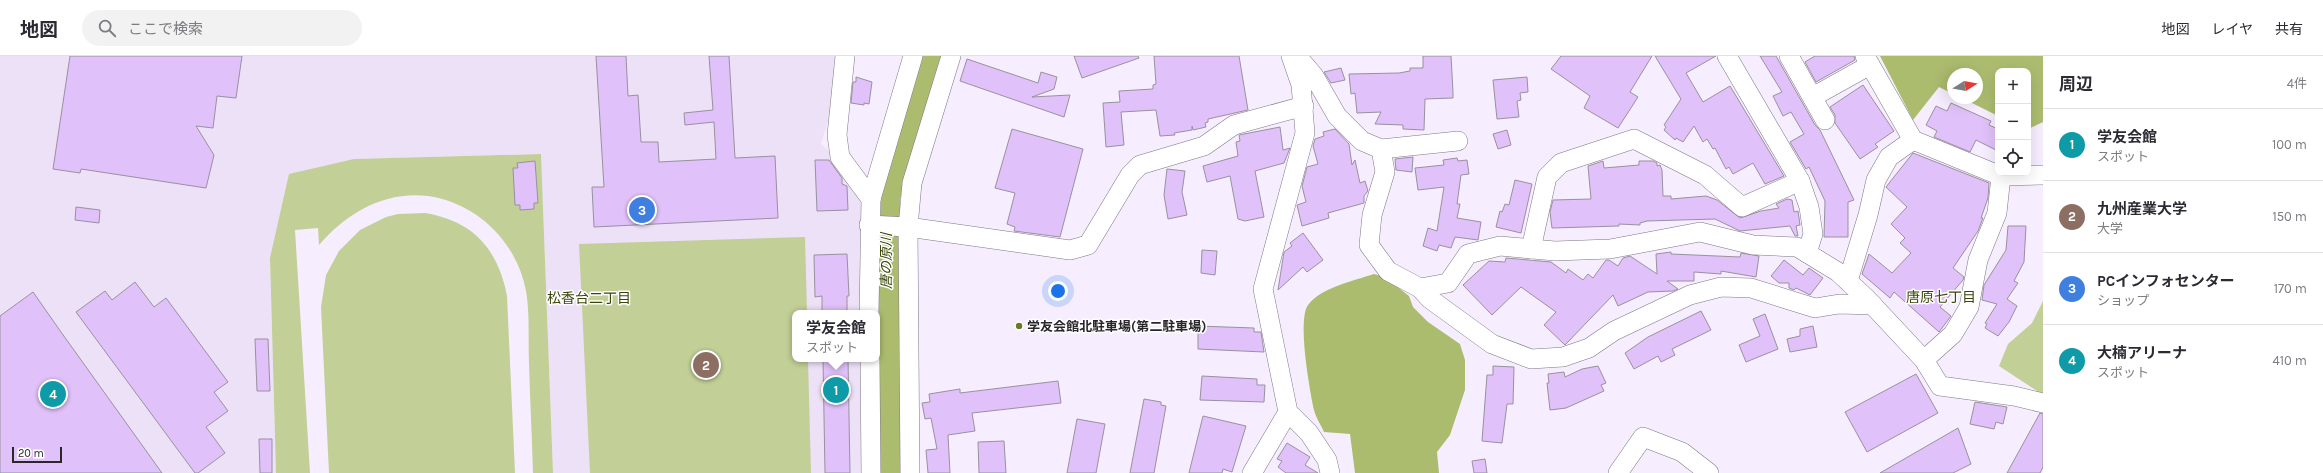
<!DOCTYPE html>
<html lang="ja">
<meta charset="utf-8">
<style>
body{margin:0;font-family:Karla,"Noto Sans JP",sans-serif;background:#f2f2f3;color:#2b2b33}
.controls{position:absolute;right:12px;top:12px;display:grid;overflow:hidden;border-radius:8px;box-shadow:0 4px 16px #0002}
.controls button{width:36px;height:36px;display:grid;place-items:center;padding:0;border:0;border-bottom:1px solid #e1e1e2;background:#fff;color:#2b2b33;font:20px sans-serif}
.compass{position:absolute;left:1947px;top:12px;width:36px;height:36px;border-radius:50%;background:#fff;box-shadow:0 4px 16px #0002;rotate:79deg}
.scale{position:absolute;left:12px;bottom:10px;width:50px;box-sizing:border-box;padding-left:4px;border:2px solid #2a272c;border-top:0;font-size:11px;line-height:14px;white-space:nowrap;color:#2a272c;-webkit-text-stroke:3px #fff;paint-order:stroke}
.you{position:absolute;left:1058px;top:235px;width:14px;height:14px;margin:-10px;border:3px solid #fff;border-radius:50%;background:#1a73e8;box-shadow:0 0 0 6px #1a73e833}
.badge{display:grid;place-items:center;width:26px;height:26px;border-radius:50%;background:#0b8043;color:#fff;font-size:13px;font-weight:700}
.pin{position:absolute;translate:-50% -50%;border:2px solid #fff;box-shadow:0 1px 4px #0006}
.popup{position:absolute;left:792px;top:254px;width:88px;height:52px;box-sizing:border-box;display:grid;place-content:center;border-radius:8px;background:#fff;filter:drop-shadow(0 1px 3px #0005);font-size:13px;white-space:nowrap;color:#7c7c81}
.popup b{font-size:15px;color:#2b2b33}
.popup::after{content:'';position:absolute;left:50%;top:100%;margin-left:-8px;border:8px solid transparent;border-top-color:#fff}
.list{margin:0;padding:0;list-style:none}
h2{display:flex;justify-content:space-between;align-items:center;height:52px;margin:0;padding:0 16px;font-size:17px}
h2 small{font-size:13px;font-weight:400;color:#7c7c81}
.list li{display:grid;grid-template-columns:26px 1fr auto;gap:12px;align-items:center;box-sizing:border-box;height:72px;padding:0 16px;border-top:1px solid #e1e1e2}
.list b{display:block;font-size:15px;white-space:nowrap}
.list p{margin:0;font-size:13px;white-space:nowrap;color:#7c7c81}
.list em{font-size:13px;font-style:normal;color:#7c7c81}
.icon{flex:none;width:22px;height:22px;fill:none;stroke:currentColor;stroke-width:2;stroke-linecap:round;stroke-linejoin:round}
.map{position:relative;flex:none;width:2043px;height:417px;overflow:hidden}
header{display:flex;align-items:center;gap:24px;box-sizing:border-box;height:56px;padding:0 20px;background:#fff;border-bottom:1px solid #e1e1e2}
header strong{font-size:19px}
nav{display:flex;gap:22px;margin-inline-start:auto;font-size:14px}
.search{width:280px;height:36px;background:#f2f2f3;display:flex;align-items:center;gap:10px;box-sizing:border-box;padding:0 14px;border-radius:22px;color:#7c7c81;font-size:15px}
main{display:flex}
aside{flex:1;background:#fff}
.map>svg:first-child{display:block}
.built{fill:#ede1f7}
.green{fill:#c2cf97}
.water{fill:#acbc6f}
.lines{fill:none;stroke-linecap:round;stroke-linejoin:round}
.river{stroke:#acbc6f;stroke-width:30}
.building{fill:#e0c1f9;stroke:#98919f}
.street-casing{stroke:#7f7785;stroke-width:20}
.street{stroke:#fff;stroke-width:19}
.poi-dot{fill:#6a7826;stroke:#fff;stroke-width:1.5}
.labels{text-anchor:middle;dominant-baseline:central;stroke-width:3;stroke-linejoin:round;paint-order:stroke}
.poi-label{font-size:13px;font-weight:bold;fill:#2a272c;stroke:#fff;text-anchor:start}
.water-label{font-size:14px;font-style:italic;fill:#3a4408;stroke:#fff}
.neighbourhood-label{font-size:14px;fill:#3b4409;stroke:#fff}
</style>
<header>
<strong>地図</strong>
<div class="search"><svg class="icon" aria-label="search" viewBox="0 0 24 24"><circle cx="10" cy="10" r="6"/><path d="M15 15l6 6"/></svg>ここで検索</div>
<nav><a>地図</a><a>レイヤ</a><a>共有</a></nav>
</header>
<main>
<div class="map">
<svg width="2043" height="417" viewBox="0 0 2043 417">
<rect width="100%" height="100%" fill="#f6eefe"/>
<polygon class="built" points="0,0 838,0 832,52 821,88 832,98 864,147 864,257 795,257 795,303 863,303 863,417 553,417 541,98 354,103 270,202 276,417 0,417"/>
<g class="green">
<path d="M 541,98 L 553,417 L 533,417 C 532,381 530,344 529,308 C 528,284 530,258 526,235 C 517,186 477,147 428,140 C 384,135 347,157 319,189 L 318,172 L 295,174 L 310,417 L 276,417 L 270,202 L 289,118 L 354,103 Z"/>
<path d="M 425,157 C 473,165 498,193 507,240 L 515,417 L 329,417 L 321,251 L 326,219 L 339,195 L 360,174 L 386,161 L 398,158 Z"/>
<polygon points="805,181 807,257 795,257 795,303 808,303 811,417 590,417 579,188"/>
<polygon points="2043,245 2043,339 1999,310 2008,288 2032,267"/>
</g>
<g class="water">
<polygon points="1880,0 2043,0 2043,66 2028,73 2028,15 1998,15 1998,60 1962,42 1977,42 1977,18 1953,18 1953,38 1939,31 1913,64"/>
<path d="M 1374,218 L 1385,221 L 1409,240 L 1413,251 L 1428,266 L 1460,288 L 1465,304 L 1465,334 L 1450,379 L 1437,396 L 1439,417 L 1355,417 L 1350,378 L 1324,376 C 1321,369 1316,362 1314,354 C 1310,335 1297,264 1308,249 C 1322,231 1353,225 1374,218 Z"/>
</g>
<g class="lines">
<polyline class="river" points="887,417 885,141 930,0"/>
</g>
<g class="building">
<polygon points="70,0 242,0 236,42 217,40 213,72 196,70 214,99 206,132 81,113 80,117 53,113"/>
<polygon points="596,0 626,0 628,40 638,39 641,86 658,86 659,106 716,103 714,66 685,69 684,57 713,54 709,0 729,0 735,102 775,100 778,162 594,171 592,131 604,131"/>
<polygon points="1074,0 1138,0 1139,2 1082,22"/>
<polygon points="1154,0 1239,0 1248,54 1208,63 1208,66 1205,67 1206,71 1193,74 1192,70 1192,74 1174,77 1175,79 1160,80 1156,54 1121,56 1124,89 1106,91 1103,47 1120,46 1119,35 1153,33 1153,29 1156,28"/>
<polygon points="1423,0 1451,0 1453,36 1453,42 1425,43 1424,74 1403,73 1403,69 1375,68 1381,56 1357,57 1355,37 1351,38 1349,18 1399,17 1410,15 1410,12 1423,12"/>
<polygon points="1561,0 1652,0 1630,36 1638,41 1618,72 1584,52 1590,40 1551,13"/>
<polygon points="1655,0 1716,0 1686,17 1703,46 1730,30 1784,120 1765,128 1753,107 1733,118 1729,111 1726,113 1715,92 1713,93 1707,83 1703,86 1694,70 1683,86 1676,82 1675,84 1664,74 1666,71 1664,69 1681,43"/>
<polygon points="1760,0 1776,0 1815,69 1820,74 1854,144 1848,146 1848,181 1824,181 1825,145 1809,111 1806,113 1790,86 1804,78 1791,56 1783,60 1773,40 1782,36"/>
<polygon points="1815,0 1854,0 1855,4 1816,26 1805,6"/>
<polygon points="967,3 1038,27 1041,16 1057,21 1054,33 1032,41 1070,39 1064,61 960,25"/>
<polygon points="1341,12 1345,24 1331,27 1324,16"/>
<polygon points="856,21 872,26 869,48 864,47 864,49 851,47 853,26 856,26"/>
<polygon points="1527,21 1528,36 1520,37 1521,44 1517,45 1519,61 1497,63 1493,24"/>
<polygon points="1863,29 1894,75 1875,88 1878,91 1860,103 1835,67 1835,59 1830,51"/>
<polygon points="1951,47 1991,65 1989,69 1998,73 1998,95 1976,84 1970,96 1934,81 1937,75 1926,69 1936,50 1947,55"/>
<polygon points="1280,71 1283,94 1290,92 1284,107 1255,115 1264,161 1245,165 1238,163 1230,120 1207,126 1203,110 1238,100 1236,86 1240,85 1239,79"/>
<polygon points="1012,73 1083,93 1060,181 1014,175 1015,171 1007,168 1015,137 995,132"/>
<polygon points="1335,73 1349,88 1352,109 1355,104 1360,127 1365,125 1368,135 1364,140 1364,147 1328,157 1329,162 1302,170 1297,149 1306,146 1302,130 1307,111 1318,108 1313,90 1315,83 1324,80 1323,76"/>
<polygon points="1507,74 1511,89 1498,93 1493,78"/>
<polygon points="1913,97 1989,127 1988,142 1981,162 1983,162 1978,175 1953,212 1964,221 1963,224 1940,251 1951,260 1939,276 1894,236 1890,242 1862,218 1869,198 1892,217 1911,197 1900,187 1905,182 1891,168 1907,151 1886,131"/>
<polygon points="1413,101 1412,116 1396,114 1395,103"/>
<polygon points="1457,102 1458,105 1467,104 1469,118 1461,119 1457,148 1460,148 1457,162 1481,166 1478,184 1455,181 1451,192 1439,189 1437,195 1423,190 1428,172 1437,175 1444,131 1418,134 1415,112 1444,109 1443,104"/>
<polygon points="815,104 829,104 842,122 842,128 847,130 848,154 817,155"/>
<polygon points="535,105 538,147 534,147 534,153 520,154 520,149 515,149 513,112 518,112 517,107"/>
<polygon points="1603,105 1604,112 1639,109 1639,105 1653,105 1657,107 1657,110 1660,109 1662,114 1663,140 1671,140 1671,143 1706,140 1717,144 1740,162 1761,155 1779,152 1776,148 1787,143 1792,144 1794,156 1798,155 1800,169 1796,170 1798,180 1795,180 1790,170 1740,175 1715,163 1647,165 1640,167 1640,169 1619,168 1619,170 1552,172 1550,156 1553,144 1591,143 1588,110"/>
<polygon points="1167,113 1185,115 1182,136 1187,159 1168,163 1164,139"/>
<polygon points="1515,124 1532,128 1521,177 1496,171 1500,155 1502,156 1505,148 1509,149"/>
<polygon points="76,151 100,154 99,167 75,164"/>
<polygon points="2008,170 2026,170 2024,206 2014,225 2018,227 2007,243 2017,250 2009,266 1998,280 1985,272 1987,268 1985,267 1997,248 1982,244 1984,229 2006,194"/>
<polygon points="1303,177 1323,204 1307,216 1303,211 1278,234 1284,196 1292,190 1290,187"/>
<polygon points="1202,194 1217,195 1215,219 1201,217"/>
<polygon points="1671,196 1671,198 1740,201 1741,197 1759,200 1756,221 1721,215 1721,218 1694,216 1694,225 1667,225 1678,233 1673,235 1648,236 1618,250 1613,239 1565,289 1544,269 1556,256 1521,231 1492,259 1463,229 1489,205 1505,206 1506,202 1551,206 1566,217 1568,213 1583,224 1588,218 1593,222 1606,204 1609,204 1618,210 1623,202 1630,200 1657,218 1656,198"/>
<polygon points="847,198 849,240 847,240 847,257 822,257 822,240 815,241 814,199"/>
<polygon points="1784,204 1803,219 1809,212 1823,222 1810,239 1796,232 1794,234 1789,232 1789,227 1779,227 1771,220"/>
<polygon points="135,226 154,251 166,242 228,326 214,336 228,355 206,371 225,397 198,417 195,417 76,256 105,235 112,244"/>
<polygon points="33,236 61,276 162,417 0,417 0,260"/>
<polygon points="1701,255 1711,274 1672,293 1675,299 1661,306 1658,300 1634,313 1625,297 1648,281"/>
<polygon points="1765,258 1778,293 1746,306 1739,289 1760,280 1753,263"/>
<polygon points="1198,270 1254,272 1254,276 1261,276 1264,296 1198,293"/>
<polygon points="1813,270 1817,291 1790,296 1787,283 1800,280 1800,273"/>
<polygon points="255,283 268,283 270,335 257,335"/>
<polygon points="823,303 848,303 850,417 825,417"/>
<polygon points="1493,310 1514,311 1513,348 1507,348 1502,387 1482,385 1487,319 1493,319"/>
<polygon points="1598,310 1606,327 1601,329 1604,335 1566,352 1550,354 1547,327 1549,327 1548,318 1564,316 1565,321 1582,313"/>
<polygon points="1916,318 1938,357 1867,396 1845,356"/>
<polygon points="1202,320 1257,323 1257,329 1265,329 1264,346 1200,344"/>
<polygon points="1058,325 1061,347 972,357 975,375 948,379 950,417 928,417 926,394 937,393 931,362 925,363 922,347 930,346 929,338 960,333 960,337"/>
<polygon points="1144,343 1161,346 1161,349 1166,350 1154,417 1130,417"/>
<polygon points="1975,346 2007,351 2003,368 1996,366 1994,373 1970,368"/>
<polygon points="2040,357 2043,358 2043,411 2040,417 2007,417"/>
<polygon points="1203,360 1246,370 1232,416 1223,413 1222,417 1189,417"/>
<polygon points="1077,363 1105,368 1096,417 1067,417"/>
<polygon points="1958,372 1971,408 1953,417 1880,417"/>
<polygon points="259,383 272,383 272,417 260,417"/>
<polygon points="1004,385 1006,417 979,417 978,386"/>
<polygon points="1287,387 1310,401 1305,409 1318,417 1286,417 1278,411 1282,405 1277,403"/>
<polygon points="1485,403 1487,417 1474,417 1472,405"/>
</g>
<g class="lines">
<defs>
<g id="street">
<polyline points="845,0 837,79 840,101 871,143 869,257"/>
<polyline points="1291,0 1301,29 1305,77 1263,233 1288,356 1309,377 1327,404 1330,417"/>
<polyline points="1297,0 1314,20 1337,60 1362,85 1381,93 1458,85"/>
<polyline points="1727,0 1800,125 1809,151 1813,178 1807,197"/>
<polyline points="1789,0 1825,64"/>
<polyline points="1865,0 1913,84 2001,120 1997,157 1978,204 1969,251 1953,278 1924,304"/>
<polyline points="1818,38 1870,9"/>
<polyline points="1381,93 1385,116 1372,159 1369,189 1388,215 1420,232 1448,227 1468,198 1500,190 1555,195 1610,193 1700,176 1753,189 1797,191 1838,216 1866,242 1924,304 1940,330 2014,340 2043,347"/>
<polyline points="2001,120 2043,119"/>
<polyline points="871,143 913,0"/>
<polyline points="869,169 908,171 1070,194 1088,189 1130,119 1140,109 1204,90 1234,69 1304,50"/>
<polyline points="1531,193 1547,121 1561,107 1634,83 1705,119 1742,151 1800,125"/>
<polyline points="1848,225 1868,159 1876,124 1889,101 1913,84"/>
<polyline points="1420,232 1430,243 1492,288 1531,303 1563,301 1589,292 1614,275 1690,239 1721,231 1751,232 1815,252 1839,248 1873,249"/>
<polyline points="870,303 871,417"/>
<polyline points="910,417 908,171 912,127 951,0"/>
<polyline points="1252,417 1288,356"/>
<polyline points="1618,417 1643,381 1682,396 1709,417"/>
</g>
</defs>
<use href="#street" class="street-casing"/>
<use href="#street" class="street"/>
</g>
<circle class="poi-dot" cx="1019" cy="270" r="4"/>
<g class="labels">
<g class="poi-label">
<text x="1027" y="270">学友会館北駐車場(第二駐車場)</text>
</g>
<g class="water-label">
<text transform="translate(886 205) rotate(-90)">唐の原川</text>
</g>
<g class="neighbourhood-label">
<text x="1941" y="241">唐原七丁目</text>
<text x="589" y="242">松香台二丁目</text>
</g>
</g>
</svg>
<div class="controls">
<button>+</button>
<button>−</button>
<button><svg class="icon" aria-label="locate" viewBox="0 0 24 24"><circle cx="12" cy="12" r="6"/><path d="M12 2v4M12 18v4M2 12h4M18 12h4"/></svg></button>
</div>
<svg class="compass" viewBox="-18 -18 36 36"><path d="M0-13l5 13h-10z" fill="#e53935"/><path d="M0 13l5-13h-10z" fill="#7c7c81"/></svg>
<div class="scale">20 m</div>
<div class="you"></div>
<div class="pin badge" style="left:836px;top:334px;background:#0f9aa8">1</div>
<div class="popup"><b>学友会館</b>スポット</div>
<div class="pin badge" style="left:706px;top:309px;background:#8d6e63">2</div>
<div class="pin badge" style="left:642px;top:154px;background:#3f7fe0">3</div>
<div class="pin badge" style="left:53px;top:338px;background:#0f9aa8">4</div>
</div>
<aside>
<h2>周辺<small>4件</small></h2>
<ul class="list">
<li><span class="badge" style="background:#0f9aa8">1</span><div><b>学友会館</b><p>スポット</p></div><em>100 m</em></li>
<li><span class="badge" style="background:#8d6e63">2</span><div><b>九州産業大学</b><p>大学</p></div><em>150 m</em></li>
<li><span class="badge" style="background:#3f7fe0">3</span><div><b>PCインフォセンター</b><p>ショップ</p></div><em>170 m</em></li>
<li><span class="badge" style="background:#0f9aa8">4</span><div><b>大楠アリーナ</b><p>スポット</p></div><em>410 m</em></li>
</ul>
</aside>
</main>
